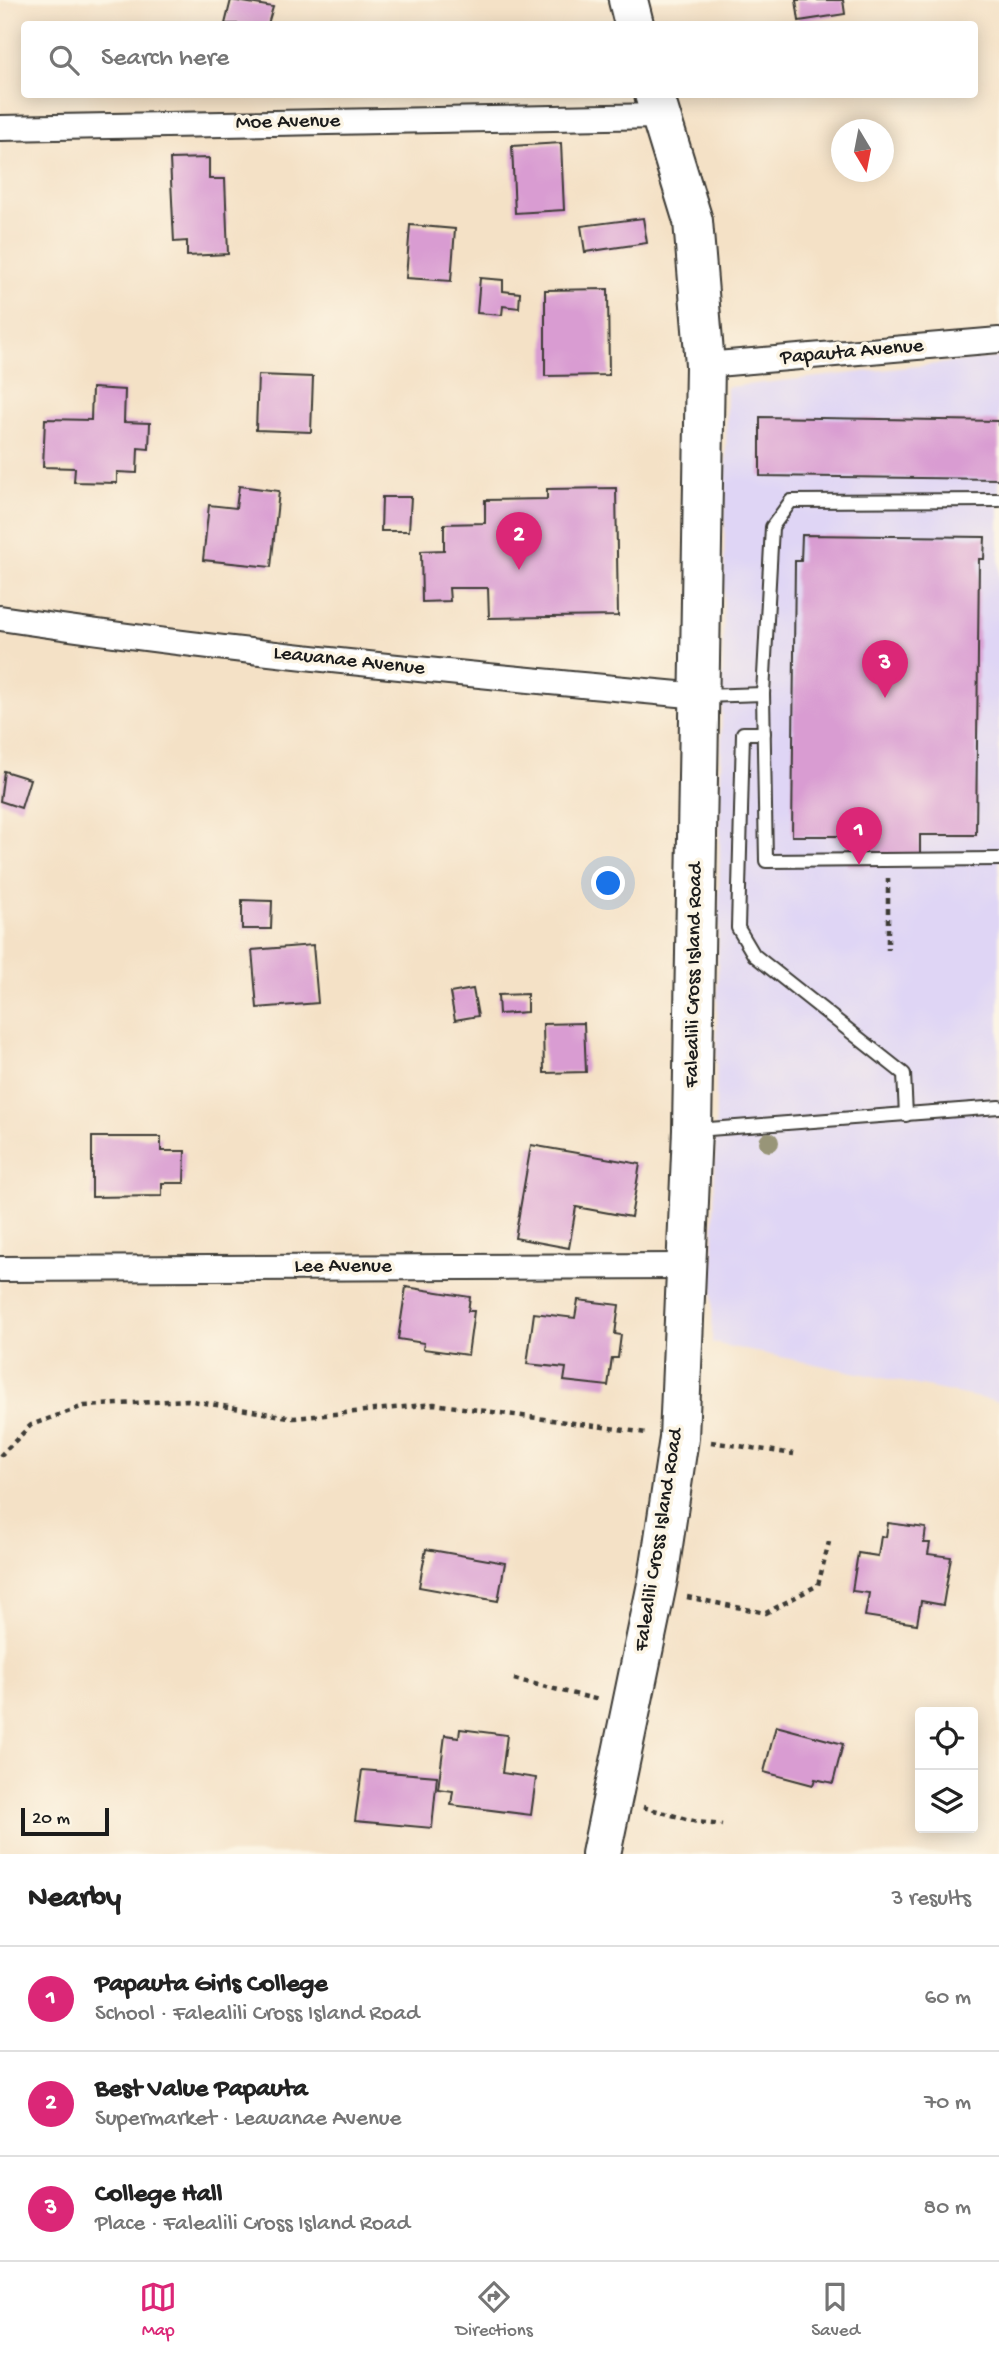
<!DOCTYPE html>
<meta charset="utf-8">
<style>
body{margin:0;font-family:"Gochi Hand",sans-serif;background:#f2f2f2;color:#222}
.controls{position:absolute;right:21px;bottom:21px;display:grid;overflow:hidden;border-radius:7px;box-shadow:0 4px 18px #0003}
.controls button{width:63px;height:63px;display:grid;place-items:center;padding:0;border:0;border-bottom:2px solid #e0e0e0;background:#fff;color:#222;font:35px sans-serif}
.compass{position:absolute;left:831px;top:119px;width:63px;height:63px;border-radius:50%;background:#fff;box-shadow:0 4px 18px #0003;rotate:170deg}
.scale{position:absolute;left:21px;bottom:18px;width:88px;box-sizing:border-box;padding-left:7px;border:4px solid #1c1c1c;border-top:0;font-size:19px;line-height:24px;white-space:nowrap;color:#1c1c1c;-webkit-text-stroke:5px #fcf5e5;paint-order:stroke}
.you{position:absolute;left:609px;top:884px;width:24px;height:24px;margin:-18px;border:5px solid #fff;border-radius:50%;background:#1a73e8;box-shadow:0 0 0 10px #1a73e833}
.badge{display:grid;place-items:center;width:46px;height:46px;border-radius:50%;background:#db2777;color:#fff;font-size:23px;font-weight:700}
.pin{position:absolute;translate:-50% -58px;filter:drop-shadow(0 2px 4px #0008)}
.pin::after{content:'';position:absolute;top:37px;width:24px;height:21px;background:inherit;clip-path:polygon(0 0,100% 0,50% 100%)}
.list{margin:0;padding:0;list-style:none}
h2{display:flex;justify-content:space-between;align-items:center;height:91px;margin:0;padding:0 28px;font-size:30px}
h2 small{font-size:23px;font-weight:400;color:#767676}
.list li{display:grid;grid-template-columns:46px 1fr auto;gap:21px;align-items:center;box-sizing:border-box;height:105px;padding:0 28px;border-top:2px solid #e0e0e0}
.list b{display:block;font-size:26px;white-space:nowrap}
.list p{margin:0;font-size:23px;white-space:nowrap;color:#767676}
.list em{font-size:23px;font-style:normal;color:#767676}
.icon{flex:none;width:38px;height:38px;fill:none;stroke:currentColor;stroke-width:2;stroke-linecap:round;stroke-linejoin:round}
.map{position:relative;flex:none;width:999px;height:1854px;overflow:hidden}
.search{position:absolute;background:#fff;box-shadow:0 4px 18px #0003;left:21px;right:21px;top:21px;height:77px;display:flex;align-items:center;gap:18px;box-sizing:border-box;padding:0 24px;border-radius:7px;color:#767676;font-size:26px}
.sheet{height:406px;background:#fff}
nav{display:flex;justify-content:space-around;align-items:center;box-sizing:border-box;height:98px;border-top:2px solid #e0e0e0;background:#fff;font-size:19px;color:#767676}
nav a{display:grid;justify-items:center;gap:4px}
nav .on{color:#db2777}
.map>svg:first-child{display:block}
.built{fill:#dfd5f5}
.building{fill:#d99cd2}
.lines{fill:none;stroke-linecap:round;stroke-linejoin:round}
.service-casing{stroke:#3c3a36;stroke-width:16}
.minor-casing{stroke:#3c3a36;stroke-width:28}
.primary-casing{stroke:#3c3a36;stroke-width:42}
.path{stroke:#3c3a36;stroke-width:4.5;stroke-dasharray:5 5;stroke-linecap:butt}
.service{stroke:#fff;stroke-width:12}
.minor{stroke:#fff;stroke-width:24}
.primary{stroke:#fff;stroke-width:38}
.tree{fill:#989578}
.labels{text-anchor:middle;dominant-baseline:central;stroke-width:7;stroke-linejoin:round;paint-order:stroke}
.street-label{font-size:21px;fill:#1c1c1c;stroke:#fcf5e5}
</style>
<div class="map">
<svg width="999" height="1854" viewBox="0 0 999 1854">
<rect width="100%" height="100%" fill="#fcf5e5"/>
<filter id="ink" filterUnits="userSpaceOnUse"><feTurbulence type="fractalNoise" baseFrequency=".0143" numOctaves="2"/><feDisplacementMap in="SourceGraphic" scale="14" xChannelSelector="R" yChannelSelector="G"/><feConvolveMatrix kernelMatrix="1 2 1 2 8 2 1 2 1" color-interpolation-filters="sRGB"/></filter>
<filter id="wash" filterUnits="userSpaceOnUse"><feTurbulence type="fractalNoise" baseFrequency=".00686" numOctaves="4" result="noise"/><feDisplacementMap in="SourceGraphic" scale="28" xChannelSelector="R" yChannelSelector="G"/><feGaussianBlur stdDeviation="1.57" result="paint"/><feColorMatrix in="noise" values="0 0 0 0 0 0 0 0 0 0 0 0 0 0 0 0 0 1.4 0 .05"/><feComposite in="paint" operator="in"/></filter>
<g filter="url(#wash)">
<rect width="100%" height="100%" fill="#f4e1c6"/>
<polygon class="built" points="999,357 999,1402 712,1343 727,387"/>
<g id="blocks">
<g class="building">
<polygon points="231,0 273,7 268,24 225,24"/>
<polygon points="796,0 843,0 845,14 799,21"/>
<polygon points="561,143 564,210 515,213 512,146"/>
<polygon points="209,158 209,179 225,179 228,254 187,256 187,241 174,242 170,159"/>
<polygon points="643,218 647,243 585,252 581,226"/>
<polygon points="410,225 455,229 451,281 406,278"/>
<polygon points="480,278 503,280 503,291 520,293 519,308 503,306 502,315 477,313"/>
<polygon points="608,289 609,375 545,376 545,290"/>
<polygon points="258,375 313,377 311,432 256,430"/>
<polygon points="92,388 125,390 124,422 150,423 149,449 138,448 137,473 117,472 117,483 74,482 75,468 43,467 45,419 91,420"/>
<polygon points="760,417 999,421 999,479 760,476"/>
<polygon points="239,486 279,491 271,567 203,560 209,505 236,508"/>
<polygon points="616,488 618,616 489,618 488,588 449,588 450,601 422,602 421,551 444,550 444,524 485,523 485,500 547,499 547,489"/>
<polygon points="382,497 411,497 409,531 381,531"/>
<polygon points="802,535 985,537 984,559 979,559 976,835 920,835 920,866 847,865 848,836 792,836 795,561 801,561"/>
<polygon points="4,771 30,779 21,808 0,801"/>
<polygon points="242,900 272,901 271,929 242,929"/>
<polygon points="313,945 318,1003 257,1008 252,950"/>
<polygon points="473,989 478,1016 455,1020 450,993"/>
<polygon points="527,994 527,1012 499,1014 498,995"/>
<polygon points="584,1023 586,1072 544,1073 543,1024"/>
<polygon points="92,1137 161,1137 161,1151 185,1151 184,1183 162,1183 162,1196 92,1197"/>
<polygon points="531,1145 640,1164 631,1217 576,1207 569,1248 515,1238"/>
<polygon points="406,1287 470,1297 468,1311 474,1311 468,1355 423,1349 424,1343 398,1339"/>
<polygon points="578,1300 619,1305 615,1334 621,1335 618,1358 612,1358 608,1386 564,1381 566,1368 527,1364 534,1313 575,1318"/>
<polygon points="888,1523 926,1528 924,1543 930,1543 928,1554 951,1557 943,1605 921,1601 917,1624 865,1616 869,1593 852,1591 858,1553 878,1556 881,1536 886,1537"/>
<polygon points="426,1549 505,1563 498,1601 419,1587"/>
<polygon points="776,1726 843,1744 833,1783 815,1779 813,1785 764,1772"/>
<polygon points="460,1729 507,1735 502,1773 536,1778 531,1815 451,1805 453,1791 438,1789 445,1735 459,1737"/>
<polygon points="362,1770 437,1776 432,1828 355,1821"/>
</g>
</g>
</g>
<g filter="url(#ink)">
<use href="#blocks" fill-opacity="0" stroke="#3c3a36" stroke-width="2"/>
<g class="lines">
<defs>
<g id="service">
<polyline points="763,694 766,861 999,859"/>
<polyline points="703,696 763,694 772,527 791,501 999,500"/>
<polyline points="764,733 743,733 738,928 754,955 904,1074 906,1115"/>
<polyline points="696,1130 999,1107"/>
</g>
<g id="minor">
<polyline points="0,128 660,116"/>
<polyline points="705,365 999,340"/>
<path d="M 0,618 C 232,653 465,674 699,696"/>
<polyline points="0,1269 685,1266"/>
</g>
<g id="primary">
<polyline points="628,0 634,24"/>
<polyline points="601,1854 658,1579 679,1438 692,1130 705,365 693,221 654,94"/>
</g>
</defs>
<use href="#service" class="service-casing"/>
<use href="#minor" class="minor-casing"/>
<use href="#primary" class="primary-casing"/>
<g class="path">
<polyline points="888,878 888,950"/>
<polyline points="711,1442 794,1454"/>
<polyline points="0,1456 31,1425 84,1406 187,1400 294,1418 434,1404 647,1433"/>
<polyline points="687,1597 766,1613 818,1585 829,1542"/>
<polyline points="514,1679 599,1700"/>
<polyline points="643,1807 697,1822 722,1825"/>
</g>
<use href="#service" class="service"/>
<use href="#minor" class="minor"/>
<use href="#primary" class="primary"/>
</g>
<circle class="tree" cx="769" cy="1142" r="10"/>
</g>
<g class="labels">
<g class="street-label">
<text transform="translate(288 123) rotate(-1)">Moe Avenue</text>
<text transform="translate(852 353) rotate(-5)">Papauta Avenue</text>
<text transform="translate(349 662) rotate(6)">Leauanae Avenue</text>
<text transform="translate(695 975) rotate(-89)">Falealili Cross Island Road</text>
<text x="343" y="1267">Lee Avenue</text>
<text transform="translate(660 1540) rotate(-81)">Falealili Cross Island Road</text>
</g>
</g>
</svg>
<div class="controls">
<button><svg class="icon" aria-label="locate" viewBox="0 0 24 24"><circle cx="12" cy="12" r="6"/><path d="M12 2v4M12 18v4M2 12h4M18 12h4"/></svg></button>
<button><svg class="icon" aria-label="layers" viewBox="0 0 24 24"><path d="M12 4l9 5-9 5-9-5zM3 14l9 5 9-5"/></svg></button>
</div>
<svg class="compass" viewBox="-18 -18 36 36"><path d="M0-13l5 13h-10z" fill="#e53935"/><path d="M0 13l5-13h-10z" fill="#767676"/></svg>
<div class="scale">20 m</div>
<div class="you"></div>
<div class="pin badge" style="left:859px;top:865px">1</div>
<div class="pin badge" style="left:519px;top:570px">2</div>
<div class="pin badge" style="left:885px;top:698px">3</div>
<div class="search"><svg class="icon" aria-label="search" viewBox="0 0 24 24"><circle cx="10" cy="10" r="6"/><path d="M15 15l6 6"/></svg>Search here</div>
</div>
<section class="sheet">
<h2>Nearby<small>3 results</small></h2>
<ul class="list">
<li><span class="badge">1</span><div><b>Papauta Girls College</b><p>School · Falealili Cross Island Road</p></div><em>60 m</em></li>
<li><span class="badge">2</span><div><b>Best Value Papauta</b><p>Supermarket · Leauanae Avenue</p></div><em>70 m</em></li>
<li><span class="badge">3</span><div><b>College Hall</b><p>Place · Falealili Cross Island Road</p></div><em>80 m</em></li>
</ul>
</section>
<nav>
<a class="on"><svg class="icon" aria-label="map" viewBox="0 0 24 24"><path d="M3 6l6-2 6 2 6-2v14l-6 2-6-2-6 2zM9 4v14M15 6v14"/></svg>Map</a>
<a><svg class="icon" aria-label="directions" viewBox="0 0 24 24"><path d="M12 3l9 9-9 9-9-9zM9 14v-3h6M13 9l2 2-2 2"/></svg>Directions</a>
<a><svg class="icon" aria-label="saved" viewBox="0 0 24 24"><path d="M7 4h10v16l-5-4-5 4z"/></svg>Saved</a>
</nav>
